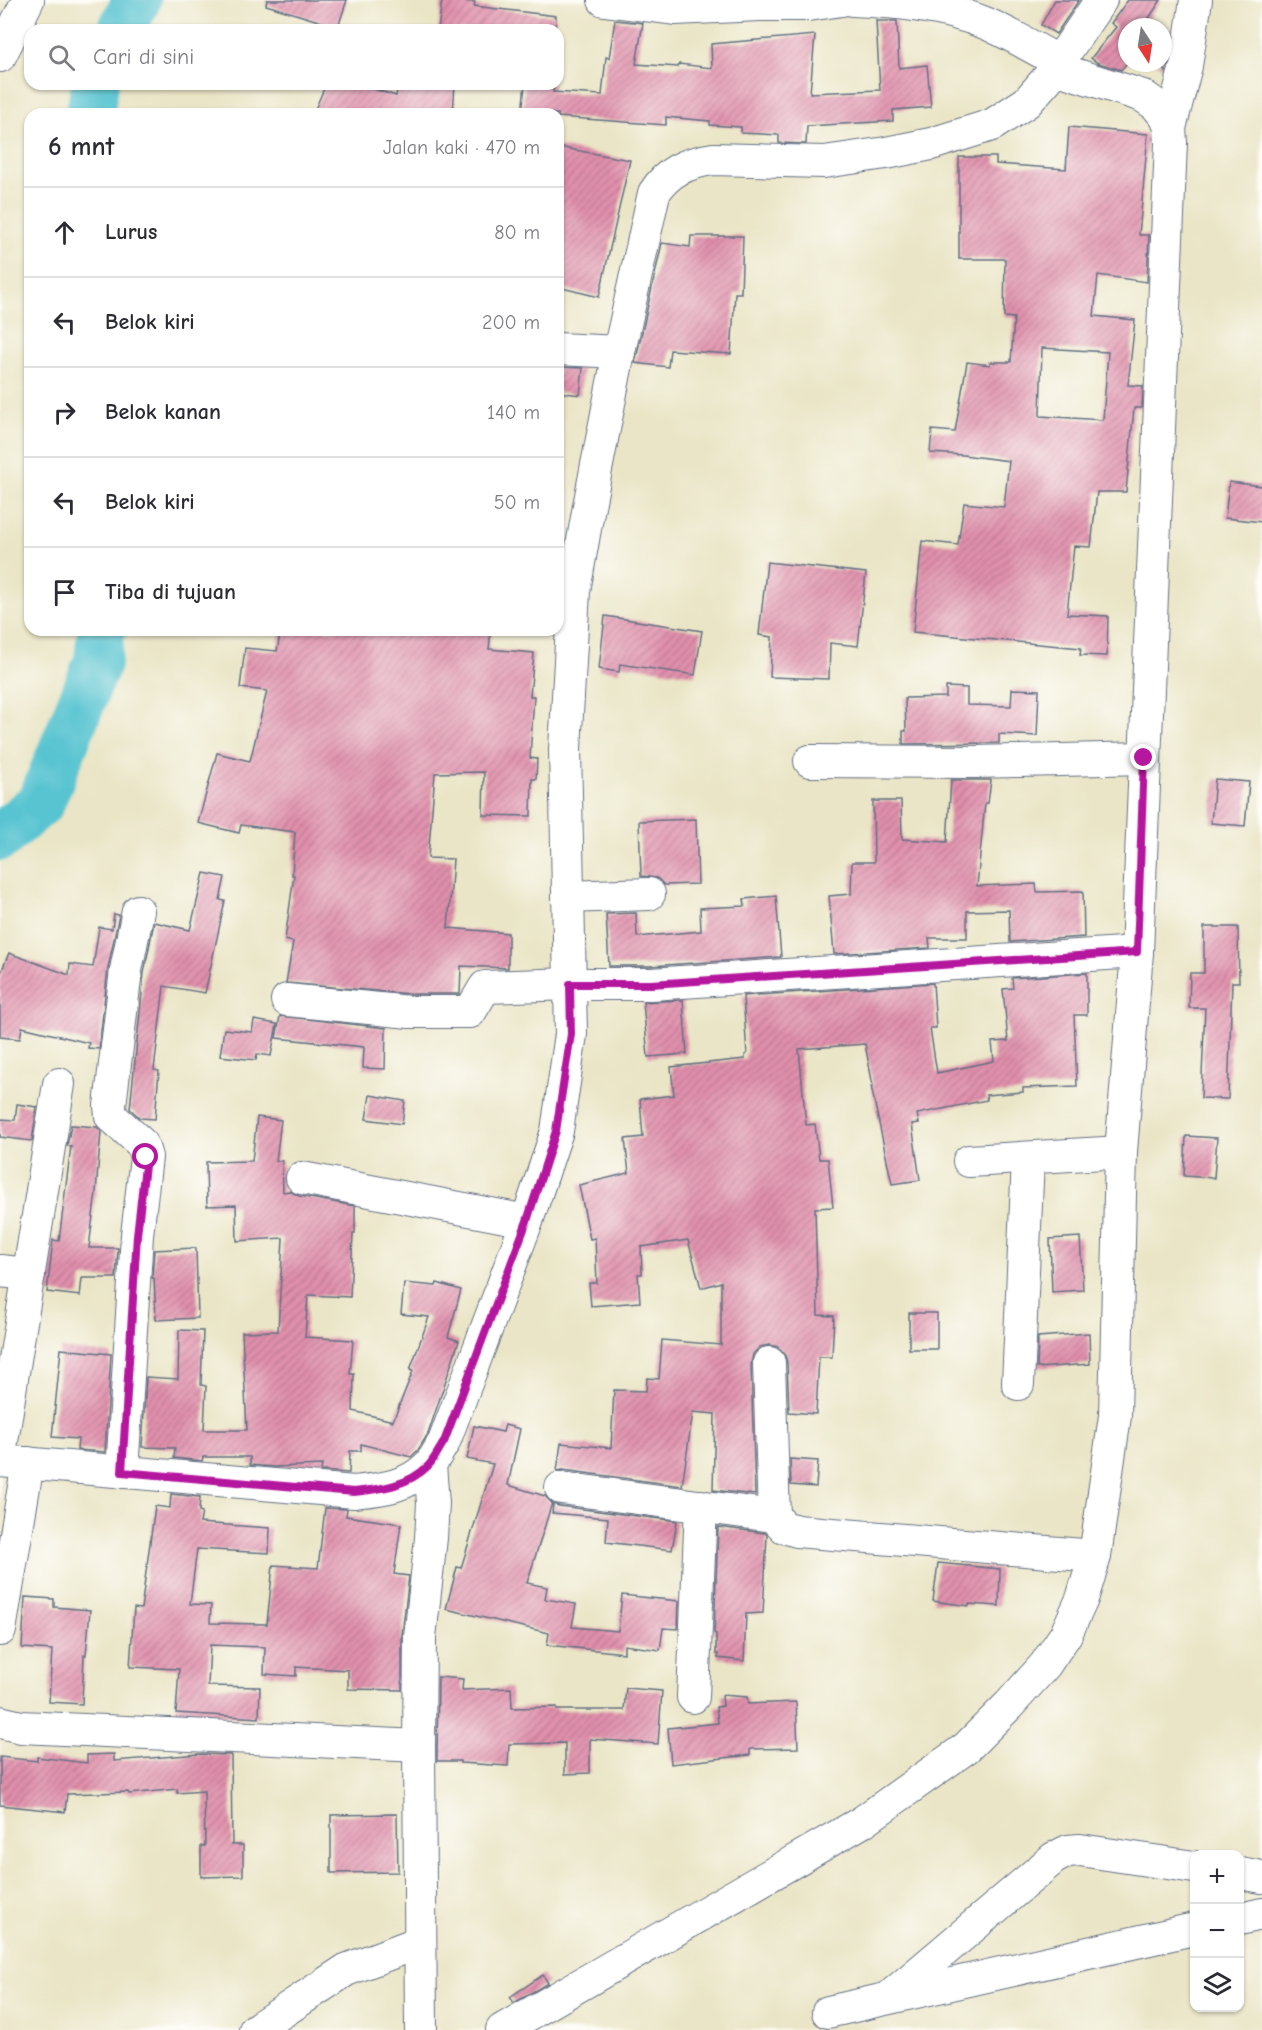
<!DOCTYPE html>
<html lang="id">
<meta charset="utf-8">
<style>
body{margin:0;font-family:"Comic Neue",sans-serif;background:#f2f2f3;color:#2b2b33}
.controls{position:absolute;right:18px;bottom:18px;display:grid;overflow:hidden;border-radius:12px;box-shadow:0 2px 4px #0004}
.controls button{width:54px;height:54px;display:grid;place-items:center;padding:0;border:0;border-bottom:2px solid #e1e1e2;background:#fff;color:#2b2b33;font:30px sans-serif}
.compass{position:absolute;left:1118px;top:18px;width:54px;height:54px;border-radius:50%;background:#fff;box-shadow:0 2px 4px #0004;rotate:168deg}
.stop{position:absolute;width:18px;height:18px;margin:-14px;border:4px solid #b5179e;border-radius:50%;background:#fff}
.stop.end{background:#b5179e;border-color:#fff;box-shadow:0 2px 6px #0008}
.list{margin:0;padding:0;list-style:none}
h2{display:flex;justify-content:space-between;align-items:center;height:78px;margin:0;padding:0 24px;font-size:26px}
h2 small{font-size:20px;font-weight:400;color:#7c7c81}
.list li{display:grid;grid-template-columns:39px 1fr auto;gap:18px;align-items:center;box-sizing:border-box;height:90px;padding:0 24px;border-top:2px solid #e1e1e2}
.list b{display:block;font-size:22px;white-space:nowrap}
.list em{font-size:20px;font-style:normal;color:#7c7c81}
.icon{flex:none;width:33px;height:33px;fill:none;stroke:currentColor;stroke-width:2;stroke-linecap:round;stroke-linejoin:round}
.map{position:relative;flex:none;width:1262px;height:2030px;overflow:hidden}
.search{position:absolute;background:#fff;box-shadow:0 2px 4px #0004;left:24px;top:24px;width:540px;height:66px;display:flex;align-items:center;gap:15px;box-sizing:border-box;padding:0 21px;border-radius:18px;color:#7c7c81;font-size:22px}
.panel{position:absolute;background:#fff;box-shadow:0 2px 4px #0004;left:24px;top:108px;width:540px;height:528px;border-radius:18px}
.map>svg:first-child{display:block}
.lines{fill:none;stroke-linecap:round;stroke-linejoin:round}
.river{stroke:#58c4d1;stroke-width:48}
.building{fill:url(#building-hatch);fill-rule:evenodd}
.minor-casing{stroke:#636f82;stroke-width:34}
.minor{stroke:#fff;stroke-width:32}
.route{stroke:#b5179e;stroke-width:8}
</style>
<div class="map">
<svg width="1262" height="2030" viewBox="0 0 1262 2030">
<defs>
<pattern id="building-hatch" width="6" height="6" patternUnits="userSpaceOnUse" patternTransform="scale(1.5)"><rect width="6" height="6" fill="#e190ac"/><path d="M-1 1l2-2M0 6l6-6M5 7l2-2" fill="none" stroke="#b6768f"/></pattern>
</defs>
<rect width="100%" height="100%" fill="#fdfcf7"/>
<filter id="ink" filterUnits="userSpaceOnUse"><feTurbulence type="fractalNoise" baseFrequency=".0167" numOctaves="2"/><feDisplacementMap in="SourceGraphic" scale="12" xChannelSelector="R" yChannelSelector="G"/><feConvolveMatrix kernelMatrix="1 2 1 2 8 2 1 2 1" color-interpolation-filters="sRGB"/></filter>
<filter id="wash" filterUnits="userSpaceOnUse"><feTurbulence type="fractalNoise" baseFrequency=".008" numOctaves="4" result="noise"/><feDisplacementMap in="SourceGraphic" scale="24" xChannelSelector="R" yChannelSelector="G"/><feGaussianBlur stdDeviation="1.35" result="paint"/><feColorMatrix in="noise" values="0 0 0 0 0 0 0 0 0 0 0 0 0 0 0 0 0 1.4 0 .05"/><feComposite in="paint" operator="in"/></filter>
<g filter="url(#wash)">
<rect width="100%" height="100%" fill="#eae5c6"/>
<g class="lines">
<g class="river">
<polyline points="121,30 137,0"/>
<polyline points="90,114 95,84"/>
<polyline points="0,837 41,802 98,661 101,630"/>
</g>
</g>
<g id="blocks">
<g class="building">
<polygon points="267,0 347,0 338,27 266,5"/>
<polygon points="442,0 475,2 474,6 556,16 555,30 438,30"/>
<polygon points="1055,0 1079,0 1056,34 1041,25"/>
<polygon points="1128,0 1161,0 1147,21 1153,26 1152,27 1127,27 1127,63 1121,70 1098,63 1091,58 1116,27 1111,23"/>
<polygon points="615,20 643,23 636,64 678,67 679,64 712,68 711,44 815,35 810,93 880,90 876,21 897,21 899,68 927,65 931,107 893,110 893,121 807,126 806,144 779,143 779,135 741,133 741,127 710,125 710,121 666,117 666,125 558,117 558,114 522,114 525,84 554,84 553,92 602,95 606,57 609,58"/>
<polygon points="1163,39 1171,47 1166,72 1157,63 1163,63"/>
<polygon points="326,84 358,84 396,96 398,84 455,84 453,114 313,114"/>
<path d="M 1069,127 L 1148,134 L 1139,235 L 1149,235 L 1147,282 L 1098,275 L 1094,316 L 1135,320 L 1128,385 L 1143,386 L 1142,408 L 1134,408 L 1126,492 L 1097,492 L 1091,547 L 1074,546 L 1067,614 L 1108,616 L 1107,656 L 1080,655 L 1081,648 L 913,632 L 922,541 L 958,545 L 964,503 L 1004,507 L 1009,461 L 963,455 L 930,453 L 932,430 L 955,432 L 967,362 L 990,365 L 990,362 L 1011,362 L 1014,318 L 1004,317 L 1005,259 L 959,259 L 959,157 L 996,157 L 996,164 L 1066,169 ZM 1042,348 L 1108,352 L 1103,420 L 1040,416 Z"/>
<polygon points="558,147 630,160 599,297 558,287"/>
<polygon points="691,236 743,236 741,293 735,293 731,354 670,350 668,367 635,363 662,243 690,247"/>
<polygon points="558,367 583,368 580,395 558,392"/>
<polygon points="1229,482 1262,486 1262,522 1225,518"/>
<polygon points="767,562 866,573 858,646 830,643 829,679 770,677 772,637 759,635"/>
<polygon points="605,616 702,631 695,675 620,664 619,672 599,669"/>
<polygon points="281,630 491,630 489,649 534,653 530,696 534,696 530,758 537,759 536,779 532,779 531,816 483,815 484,772 435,773 428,858 453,859 448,928 508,933 508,968 461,966 460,994 411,994 286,983 293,942 285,940 294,875 292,875 295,832 241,825 239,833 198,823 217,753 250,761 267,691 240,688 245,648 277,651"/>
<polygon points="946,687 967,688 967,705 1011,706 1012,689 1039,690 1037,736 999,734 999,743 903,744 903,731 906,731 905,698 946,697"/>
<polygon points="1215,779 1249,782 1245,826 1211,823"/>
<polygon points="951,780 991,780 988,803 985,803 977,886 1036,884 1037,892 1083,891 1084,937 1010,942 1009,910 967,911 967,938 929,938 930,948 834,954 829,896 851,894 852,862 874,862 873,801 901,801 902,839 947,842"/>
<polygon points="696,819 698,884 664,885 657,878 641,876 639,821"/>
<polygon points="204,873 225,877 220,900 225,901 205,993 164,986 154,1070 159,1071 155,1119 140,1118 130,1109 144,973 154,922 190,930"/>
<polygon points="776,896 781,957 650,966 609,966 606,914 636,913 637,937 701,931 700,908 745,906 744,899"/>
<polygon points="114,914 119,915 108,968 99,1049 88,1048 89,1043 22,1027 20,1039 0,1037 0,975 9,953 69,975 70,964 93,967 99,927 112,929"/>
<polygon points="1204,927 1238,927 1239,982 1232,982 1228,1099 1201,1098 1205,1008 1189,1008 1190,973 1204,973"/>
<polygon points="1087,973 1087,1015 1074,1015 1077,1086 1023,1088 1023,1092 986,1095 987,1100 917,1114 919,1123 912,1124 920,1180 892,1184 871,1086 873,1086 865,1044 799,1049 806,1125 815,1124 819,1159 828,1159 833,1207 815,1208 818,1315 834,1316 832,1357 819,1357 816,1414 789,1412 787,1362 784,1353 778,1347 769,1345 760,1347 753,1354 751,1364 755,1495 713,1490 715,1414 693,1412 682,1486 563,1470 557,1471 561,1443 611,1448 614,1390 646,1391 647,1378 659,1379 662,1340 721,1345 721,1282 701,1288 688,1240 641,1247 642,1274 638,1274 640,1302 591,1306 589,1283 597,1283 595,1238 590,1239 579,1185 629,1173 625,1139 643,1137 640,1099 674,1095 671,1067 745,1059 745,1055 747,1054 743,996 933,983 936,1028 930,1028 937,1073 994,1061 992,1042 1008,1041 1003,989 1013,988 1012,978"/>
<polygon points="683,1000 687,1054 648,1057 643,1002"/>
<polygon points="280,1016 386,1028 385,1069 363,1068 364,1047 276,1038"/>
<polygon points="254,1020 277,1024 271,1056 257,1054 256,1060 220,1056 224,1029 252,1032"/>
<polygon points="370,1095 405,1101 402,1124 366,1119"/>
<polygon points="17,1104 37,1107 32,1141 0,1137 0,1119 15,1120"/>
<polygon points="257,1117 281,1120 276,1161 282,1161 283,1192 290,1191 299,1196 355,1206 355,1233 353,1233 350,1297 308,1295 305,1337 353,1340 350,1374 354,1374 353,1411 393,1421 413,1371 410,1370 429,1317 401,1314 404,1283 436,1286 437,1283 461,1290 448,1337 459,1341 428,1434 418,1450 411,1457 361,1444 361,1451 350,1451 349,1473 321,1471 322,1465 274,1467 250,1465 250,1457 203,1457 202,1461 174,1458 175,1448 142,1447 146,1377 178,1379 179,1330 203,1331 201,1385 206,1386 204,1430 247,1430 242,1332 278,1331 283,1238 237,1241 236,1205 207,1206 206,1162 252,1161"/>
<polygon points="71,1125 97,1127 101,1131 96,1192 89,1248 118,1248 116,1278 82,1278 80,1296 47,1292 53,1240 59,1241 71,1146 67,1146"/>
<polygon points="1186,1136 1217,1138 1214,1178 1184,1176"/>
<polygon points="1080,1237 1083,1290 1052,1292 1050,1239"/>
<polygon points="196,1248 198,1318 156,1320 154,1278 152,1278 154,1250"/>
<rect x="909" y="1313" width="28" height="36"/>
<polygon points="1089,1333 1090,1364 1037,1368 1038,1337"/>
<polygon points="61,1349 111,1354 105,1452 77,1450 78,1439 52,1437"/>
<polygon points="505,1425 520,1429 508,1485 545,1496 552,1503 527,1583 547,1587 545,1599 576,1604 572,1627 618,1631 622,1595 679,1601 678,1629 663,1628 660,1650 624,1645 624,1653 547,1645 549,1633 446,1609 457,1567 461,1568 493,1464 467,1459 474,1426 503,1432"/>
<polygon points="790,1459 818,1461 816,1487 791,1485"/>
<polygon points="171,1494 200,1497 199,1511 202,1512 200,1523 270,1528 269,1553 197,1549 190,1604 211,1605 210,1623 267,1624 273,1565 318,1568 325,1508 347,1509 346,1516 401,1524 394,1574 409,1576 402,1635 402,1690 348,1689 348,1670 296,1667 296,1676 264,1674 265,1647 210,1645 208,1686 260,1687 259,1718 176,1713 179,1669 130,1667 134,1608 141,1609 155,1506 170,1508"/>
<polygon points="553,1504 559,1506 677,1521 672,1550 606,1542 608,1518 552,1513"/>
<polygon points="718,1527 765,1533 767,1535 763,1613 746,1614 744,1661 718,1658 718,1654 716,1654 716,1634 714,1633"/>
<polygon points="938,1563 1000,1569 999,1606 969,1604 969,1606 933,1601"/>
<polygon points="25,1597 54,1599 54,1607 90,1610 86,1655 84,1655 82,1704 49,1702 52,1650 22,1648"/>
<polygon points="438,1677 463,1679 462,1690 511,1688 512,1708 557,1707 557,1710 624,1710 626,1688 662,1691 658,1744 590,1739 590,1773 565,1774 565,1743 509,1744 508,1766 460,1763 460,1761 437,1761"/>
<polygon points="722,1695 747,1697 748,1704 796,1702 798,1748 750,1749 750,1755 671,1764 668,1728 718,1723 716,1707 723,1706"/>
<polygon points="114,1754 114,1761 200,1754 231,1755 232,1845 243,1845 243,1876 201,1877 201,1846 205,1846 204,1791 177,1793 177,1789 129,1794 128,1792 67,1794 65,1812 0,1805 0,1757 37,1761 37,1757 87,1763 87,1755"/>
<polygon points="397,1814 398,1872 331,1873 331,1815"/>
<polygon points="543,1975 548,1983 514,2003 510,1997"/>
</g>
</g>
</g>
<g filter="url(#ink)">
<use href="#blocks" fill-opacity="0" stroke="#636f82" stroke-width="1.5"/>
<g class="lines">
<defs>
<g id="minor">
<polyline points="604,0 675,9 759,5 808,5 842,0"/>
<path d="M 852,0 C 898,2 943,6 985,23 C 1011,34 1035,49 1060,62"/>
<polyline points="0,56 28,0"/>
<polyline points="1170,128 1186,66 1196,0"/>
<polyline points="558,349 619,352"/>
<polyline points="810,761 975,762 1145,758"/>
<polyline points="568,897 649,894"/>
<polyline points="287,1000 410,1012 470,1012 485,987 570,984 651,984 1137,952"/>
<polyline points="969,1161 1121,1152"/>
<polyline points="302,1178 527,1221"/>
<polyline points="0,1271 29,1274"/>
<polyline points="769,1363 774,1516 784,1527 797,1531 1095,1556"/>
<polyline points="1018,1384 1028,1159"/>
<polyline points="0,1454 59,1084"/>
<path d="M 0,1461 L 354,1492 C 382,1489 407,1487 428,1466 C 435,1459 439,1449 444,1442 L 527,1221 L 557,1131 L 571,1034 L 565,749 L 574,591 L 589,506 L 619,352 L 654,193 C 668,171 686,163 713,159 L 824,162 L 886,153 L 931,144 L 992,125 L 1027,102 L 1048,78 L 1101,0"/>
<polyline points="122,1472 137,1235 146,1157 142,1144 111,1116 110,1106 126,970 138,911"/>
<polyline points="561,1488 774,1516"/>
<polyline points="0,1630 28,1463"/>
<polyline points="693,1697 701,1506"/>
<polyline points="0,1722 21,1727 419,1746"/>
<polyline points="1240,1873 1262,1877"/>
<polyline points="1240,1919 1262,1914"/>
<polyline points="892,1995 1054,1858 1068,1851 1080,1850 1194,1867"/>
<polyline points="828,2012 1194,1929"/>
<polyline points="255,2030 346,1970 420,1942"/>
<polyline points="421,2030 419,1746 420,1637 431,1538 433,1503 430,1465"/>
<polyline points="502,2030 862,1822 966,1748 1009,1705 1045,1665 1066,1634 1082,1599 1095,1556 1115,1416 1121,1152 1137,952 1171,143 1170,128 1166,117 1156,105 1143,96 1055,68"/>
</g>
</defs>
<use href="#minor" class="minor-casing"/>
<use href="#minor" class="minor"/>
</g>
</g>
<g class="lines" filter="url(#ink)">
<path class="route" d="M 146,1157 L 137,1235 L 122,1472 L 354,1492 C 381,1489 408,1486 428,1466 C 435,1459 439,1449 444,1442 L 527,1221 L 556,1131 L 571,1034 L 570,984 L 651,984 L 1137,952 L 1144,758"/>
</g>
</svg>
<div class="controls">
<button>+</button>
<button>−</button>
<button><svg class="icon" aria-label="layers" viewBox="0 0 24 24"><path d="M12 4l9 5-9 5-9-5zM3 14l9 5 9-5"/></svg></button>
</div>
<svg class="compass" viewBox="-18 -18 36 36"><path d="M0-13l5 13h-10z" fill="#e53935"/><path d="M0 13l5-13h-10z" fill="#7c7c81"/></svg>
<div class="stop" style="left:146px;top:1157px"></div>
<div class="stop end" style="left:1144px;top:758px"></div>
<div class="search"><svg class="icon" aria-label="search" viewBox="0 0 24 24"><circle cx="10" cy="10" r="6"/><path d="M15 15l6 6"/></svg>Cari di sini</div>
<section class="panel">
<h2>6 mnt<small>Jalan kaki · 470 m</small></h2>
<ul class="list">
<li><svg class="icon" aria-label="ahead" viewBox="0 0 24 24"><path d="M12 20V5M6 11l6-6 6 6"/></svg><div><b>Lurus</b></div><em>80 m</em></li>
<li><svg class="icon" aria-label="left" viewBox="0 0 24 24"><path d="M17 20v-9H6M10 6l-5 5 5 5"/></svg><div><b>Belok kiri</b></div><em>200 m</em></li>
<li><svg class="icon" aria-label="right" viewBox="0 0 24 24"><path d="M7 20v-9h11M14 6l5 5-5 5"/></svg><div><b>Belok kanan</b></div><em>140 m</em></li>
<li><svg class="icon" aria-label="left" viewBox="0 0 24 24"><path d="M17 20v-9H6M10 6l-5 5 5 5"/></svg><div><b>Belok kiri</b></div><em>50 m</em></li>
<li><svg class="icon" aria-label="arrive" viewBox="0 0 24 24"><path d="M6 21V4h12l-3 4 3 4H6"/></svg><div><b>Tiba di tujuan</b></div></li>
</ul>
</section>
</div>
